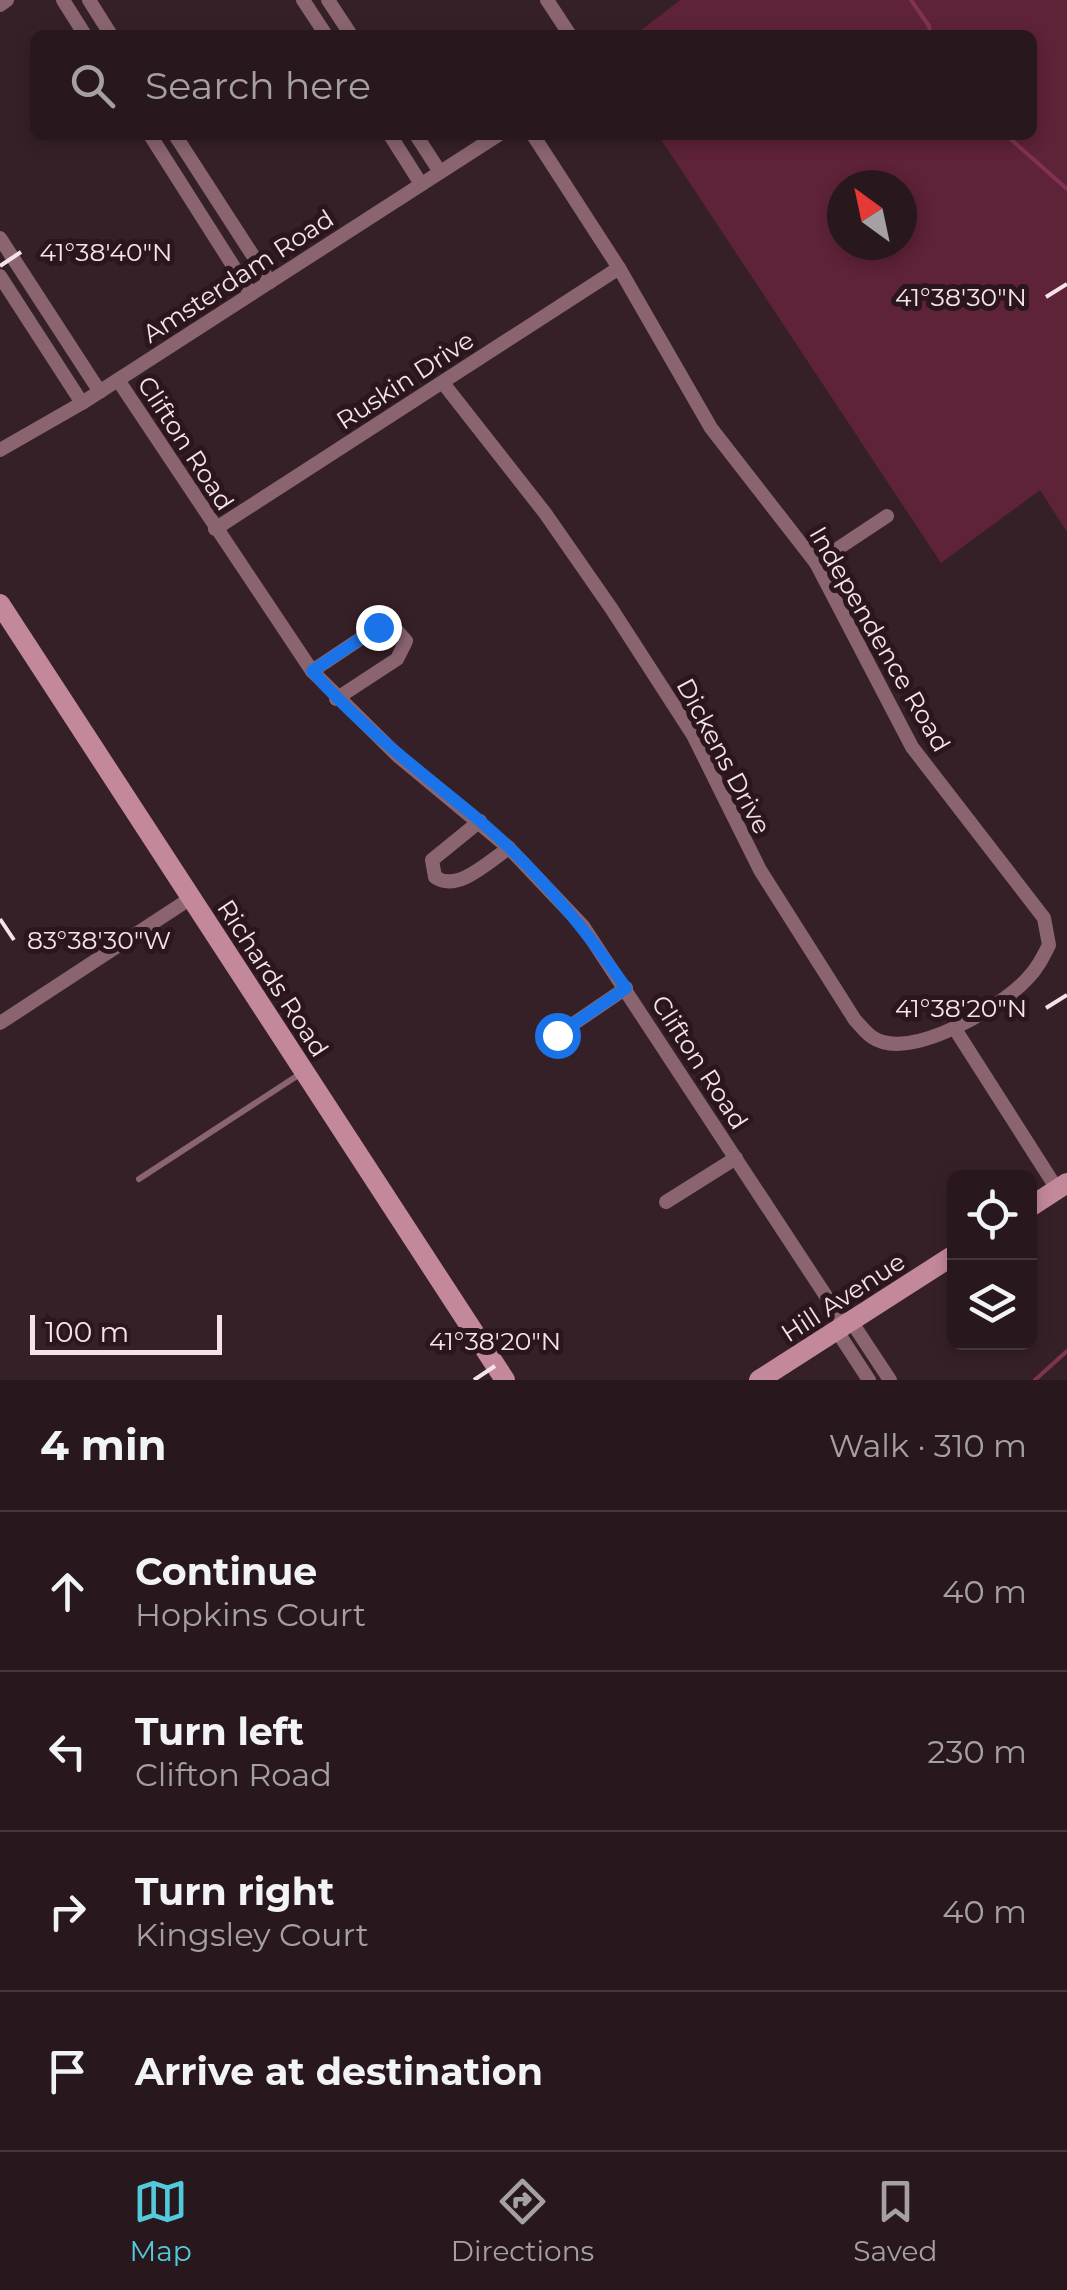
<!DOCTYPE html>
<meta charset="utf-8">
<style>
body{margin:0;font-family:Montserrat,sans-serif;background:#302126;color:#f1f3f6}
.controls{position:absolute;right:30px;bottom:30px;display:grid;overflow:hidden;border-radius:15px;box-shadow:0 5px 15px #0003}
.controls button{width:90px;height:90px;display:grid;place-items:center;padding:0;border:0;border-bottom:2px solid #44373b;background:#28181d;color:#f1f3f6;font:50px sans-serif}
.compass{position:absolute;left:827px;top:170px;width:90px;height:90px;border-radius:50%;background:#28181d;box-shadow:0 5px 15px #0003;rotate:327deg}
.scale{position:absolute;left:30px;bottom:25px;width:192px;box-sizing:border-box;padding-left:10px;border:5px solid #f4e4e9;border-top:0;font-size:28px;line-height:35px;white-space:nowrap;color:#f4e4e9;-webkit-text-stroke:8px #2c161d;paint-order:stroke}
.stop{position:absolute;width:30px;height:30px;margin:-22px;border:8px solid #1a73e8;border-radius:50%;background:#fff}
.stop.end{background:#1a73e8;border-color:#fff;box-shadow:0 2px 10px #0008}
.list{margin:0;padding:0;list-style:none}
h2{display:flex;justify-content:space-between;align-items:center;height:130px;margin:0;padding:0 40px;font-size:42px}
h2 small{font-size:32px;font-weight:400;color:#a5a0a4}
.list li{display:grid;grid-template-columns:65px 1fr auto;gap:30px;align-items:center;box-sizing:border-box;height:160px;padding:0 40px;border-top:2px solid #44373b}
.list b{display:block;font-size:38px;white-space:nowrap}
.list p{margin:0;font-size:32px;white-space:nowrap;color:#a5a0a4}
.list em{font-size:32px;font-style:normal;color:#a5a0a4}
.icon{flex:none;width:55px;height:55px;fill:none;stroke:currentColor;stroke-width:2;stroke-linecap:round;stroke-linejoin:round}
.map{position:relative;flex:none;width:1067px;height:1380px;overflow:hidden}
.search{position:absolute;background:#28181d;box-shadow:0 5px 15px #0003;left:30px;right:30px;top:30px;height:110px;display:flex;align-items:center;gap:25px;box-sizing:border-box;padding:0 35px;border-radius:15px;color:#a5a0a4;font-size:38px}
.sheet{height:770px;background:#28181d}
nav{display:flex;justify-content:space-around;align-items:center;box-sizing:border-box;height:140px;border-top:2px solid #44373b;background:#28181d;font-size:28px;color:#a5a0a4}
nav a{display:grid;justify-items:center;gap:5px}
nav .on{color:#53cadc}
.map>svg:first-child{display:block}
.green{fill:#5e2239;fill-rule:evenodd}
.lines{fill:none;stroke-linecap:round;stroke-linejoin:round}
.stream{stroke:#803351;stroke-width:4}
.lane{stroke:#8a6570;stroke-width:6}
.street{stroke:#8a6570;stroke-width:14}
.secondary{stroke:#c3889a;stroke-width:20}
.route{stroke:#1a73e8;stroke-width:12}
.ticks{fill:none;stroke:#f4e4e9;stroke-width:4}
.labels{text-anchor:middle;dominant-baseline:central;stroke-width:10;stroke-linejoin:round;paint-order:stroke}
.street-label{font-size:25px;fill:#f4e4e9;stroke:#2c161d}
.ticks-label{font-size:25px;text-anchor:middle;fill:#f4e4e9;stroke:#2c161d;stroke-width:10;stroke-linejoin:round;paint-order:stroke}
</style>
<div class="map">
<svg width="1067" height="1380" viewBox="0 0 1067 1380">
<rect width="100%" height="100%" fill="#362027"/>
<path class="green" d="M 680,0 L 1067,0 L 1067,532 L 1040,490 L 941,563 L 658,135 L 1032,135 L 1032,35 L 635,35 ZM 842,185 L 902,185 L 902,245 L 842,245 Z"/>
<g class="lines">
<g class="stream">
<polyline points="911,0 929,26 930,35"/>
<polyline points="1006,135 1067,189"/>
<polyline points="1035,1380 1067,1351"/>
</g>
<polyline class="lane" points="139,1179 303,1072"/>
<g class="street">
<polyline points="63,0 85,35"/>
<polyline points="89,0 111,35"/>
<polyline points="303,0 326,35"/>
<polyline points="328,0 351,35"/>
<polyline points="547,0 570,35"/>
<polyline points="0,5 7,0"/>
<polyline points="150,135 251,294"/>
<polyline points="175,135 270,282"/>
<polyline points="390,135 421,184"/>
<polyline points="416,135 440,172"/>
<polyline points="0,238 100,392"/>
<polyline points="0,276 82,403"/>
<polyline points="118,380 312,671 398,756 509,848 583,926 845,1325"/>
<path d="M 443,383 L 545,513 L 611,608 L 693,735 L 760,870 L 855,1020 C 860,1025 866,1033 872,1037 C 909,1063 1001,1007 1027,979 C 1037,969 1043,957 1049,945 L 1044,918 L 912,747 L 816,563 L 711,428 L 619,268 L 533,135"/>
<polyline points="0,450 82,403 498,135"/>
<polyline points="215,529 619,268"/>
<polyline points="816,563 887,516"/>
<polyline points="312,671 378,627 390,623 406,641 397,659 336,699"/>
<path d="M 480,821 L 432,860 L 435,877 C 458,893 489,861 509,848"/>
<polyline points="0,1023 191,898"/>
<polyline points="955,1029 1057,1189"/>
<polyline points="557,1035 626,988"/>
<polyline points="666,1202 736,1158"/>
<polyline points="851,1321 890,1380"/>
<polyline points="837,1331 869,1380"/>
</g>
<g class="secondary">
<polyline points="0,604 505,1380"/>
<polyline points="1030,1207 1067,1183"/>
<polyline points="759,1380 954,1255"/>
</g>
</g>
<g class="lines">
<path class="route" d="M 378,627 L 312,671 C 362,728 421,772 479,820 C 536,869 584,927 626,988 L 557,1035"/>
</g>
<path class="ticks" d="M 0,266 L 21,252M 1046,297 L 1067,284M 0,919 L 14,940M 1046,1008 L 1067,995M 474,1380 L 495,1366"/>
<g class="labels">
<g class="street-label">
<text transform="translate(238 276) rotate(-33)">Amsterdam Road</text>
<text transform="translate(405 380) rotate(-33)">Ruskin Drive</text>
<text transform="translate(186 443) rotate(57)">Clifton Road</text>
<text transform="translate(880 639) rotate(60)">Independence Road</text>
<text transform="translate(724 756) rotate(62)">Dickens Drive</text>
<text transform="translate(273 978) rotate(57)">Richards Road</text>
<text transform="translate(700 1062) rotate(57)">Clifton Road</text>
<text transform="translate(843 1297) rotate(-33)">Hill Avenue</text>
</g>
</g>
<g class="ticks-label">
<text x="106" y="261">41°38'40"N</text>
<text x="961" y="306">41°38'30"N</text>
<text x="99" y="949">83°38'30"W</text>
<text x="961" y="1017">41°38'20"N</text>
<text x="495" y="1350">41°38'20"N</text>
</g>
</svg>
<div class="controls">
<button><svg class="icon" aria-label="locate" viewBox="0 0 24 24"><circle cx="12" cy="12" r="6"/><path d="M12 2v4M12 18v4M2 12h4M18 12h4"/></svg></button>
<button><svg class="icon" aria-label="layers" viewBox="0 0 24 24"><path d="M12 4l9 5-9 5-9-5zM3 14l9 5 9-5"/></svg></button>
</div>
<svg class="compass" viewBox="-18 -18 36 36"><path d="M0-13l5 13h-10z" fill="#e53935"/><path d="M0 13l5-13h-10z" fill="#a5a0a4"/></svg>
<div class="scale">100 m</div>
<div class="stop" style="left:557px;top:1035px"></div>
<div class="stop end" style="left:378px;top:627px"></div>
<div class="search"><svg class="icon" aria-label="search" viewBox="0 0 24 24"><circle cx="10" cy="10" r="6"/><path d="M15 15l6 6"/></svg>Search here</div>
</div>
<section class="sheet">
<h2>4 min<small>Walk · 310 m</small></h2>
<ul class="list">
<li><svg class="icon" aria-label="ahead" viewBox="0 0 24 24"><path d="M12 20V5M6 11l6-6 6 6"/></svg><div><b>Continue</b><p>Hopkins Court</p></div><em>40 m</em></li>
<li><svg class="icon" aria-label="left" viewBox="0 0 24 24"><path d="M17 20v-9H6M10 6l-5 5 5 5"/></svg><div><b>Turn left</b><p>Clifton Road</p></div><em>230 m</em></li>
<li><svg class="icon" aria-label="right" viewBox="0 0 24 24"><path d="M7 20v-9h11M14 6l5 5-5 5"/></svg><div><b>Turn right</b><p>Kingsley Court</p></div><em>40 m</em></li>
<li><svg class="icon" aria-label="arrive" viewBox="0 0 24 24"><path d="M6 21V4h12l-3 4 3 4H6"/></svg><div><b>Arrive at destination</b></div></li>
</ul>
</section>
<nav>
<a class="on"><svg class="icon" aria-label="map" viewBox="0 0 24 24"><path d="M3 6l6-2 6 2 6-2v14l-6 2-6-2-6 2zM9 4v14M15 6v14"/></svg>Map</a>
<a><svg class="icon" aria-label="directions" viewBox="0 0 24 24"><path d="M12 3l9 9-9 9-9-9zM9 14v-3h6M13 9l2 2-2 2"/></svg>Directions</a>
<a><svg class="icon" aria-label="saved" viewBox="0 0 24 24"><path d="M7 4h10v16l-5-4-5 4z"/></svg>Saved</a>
</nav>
